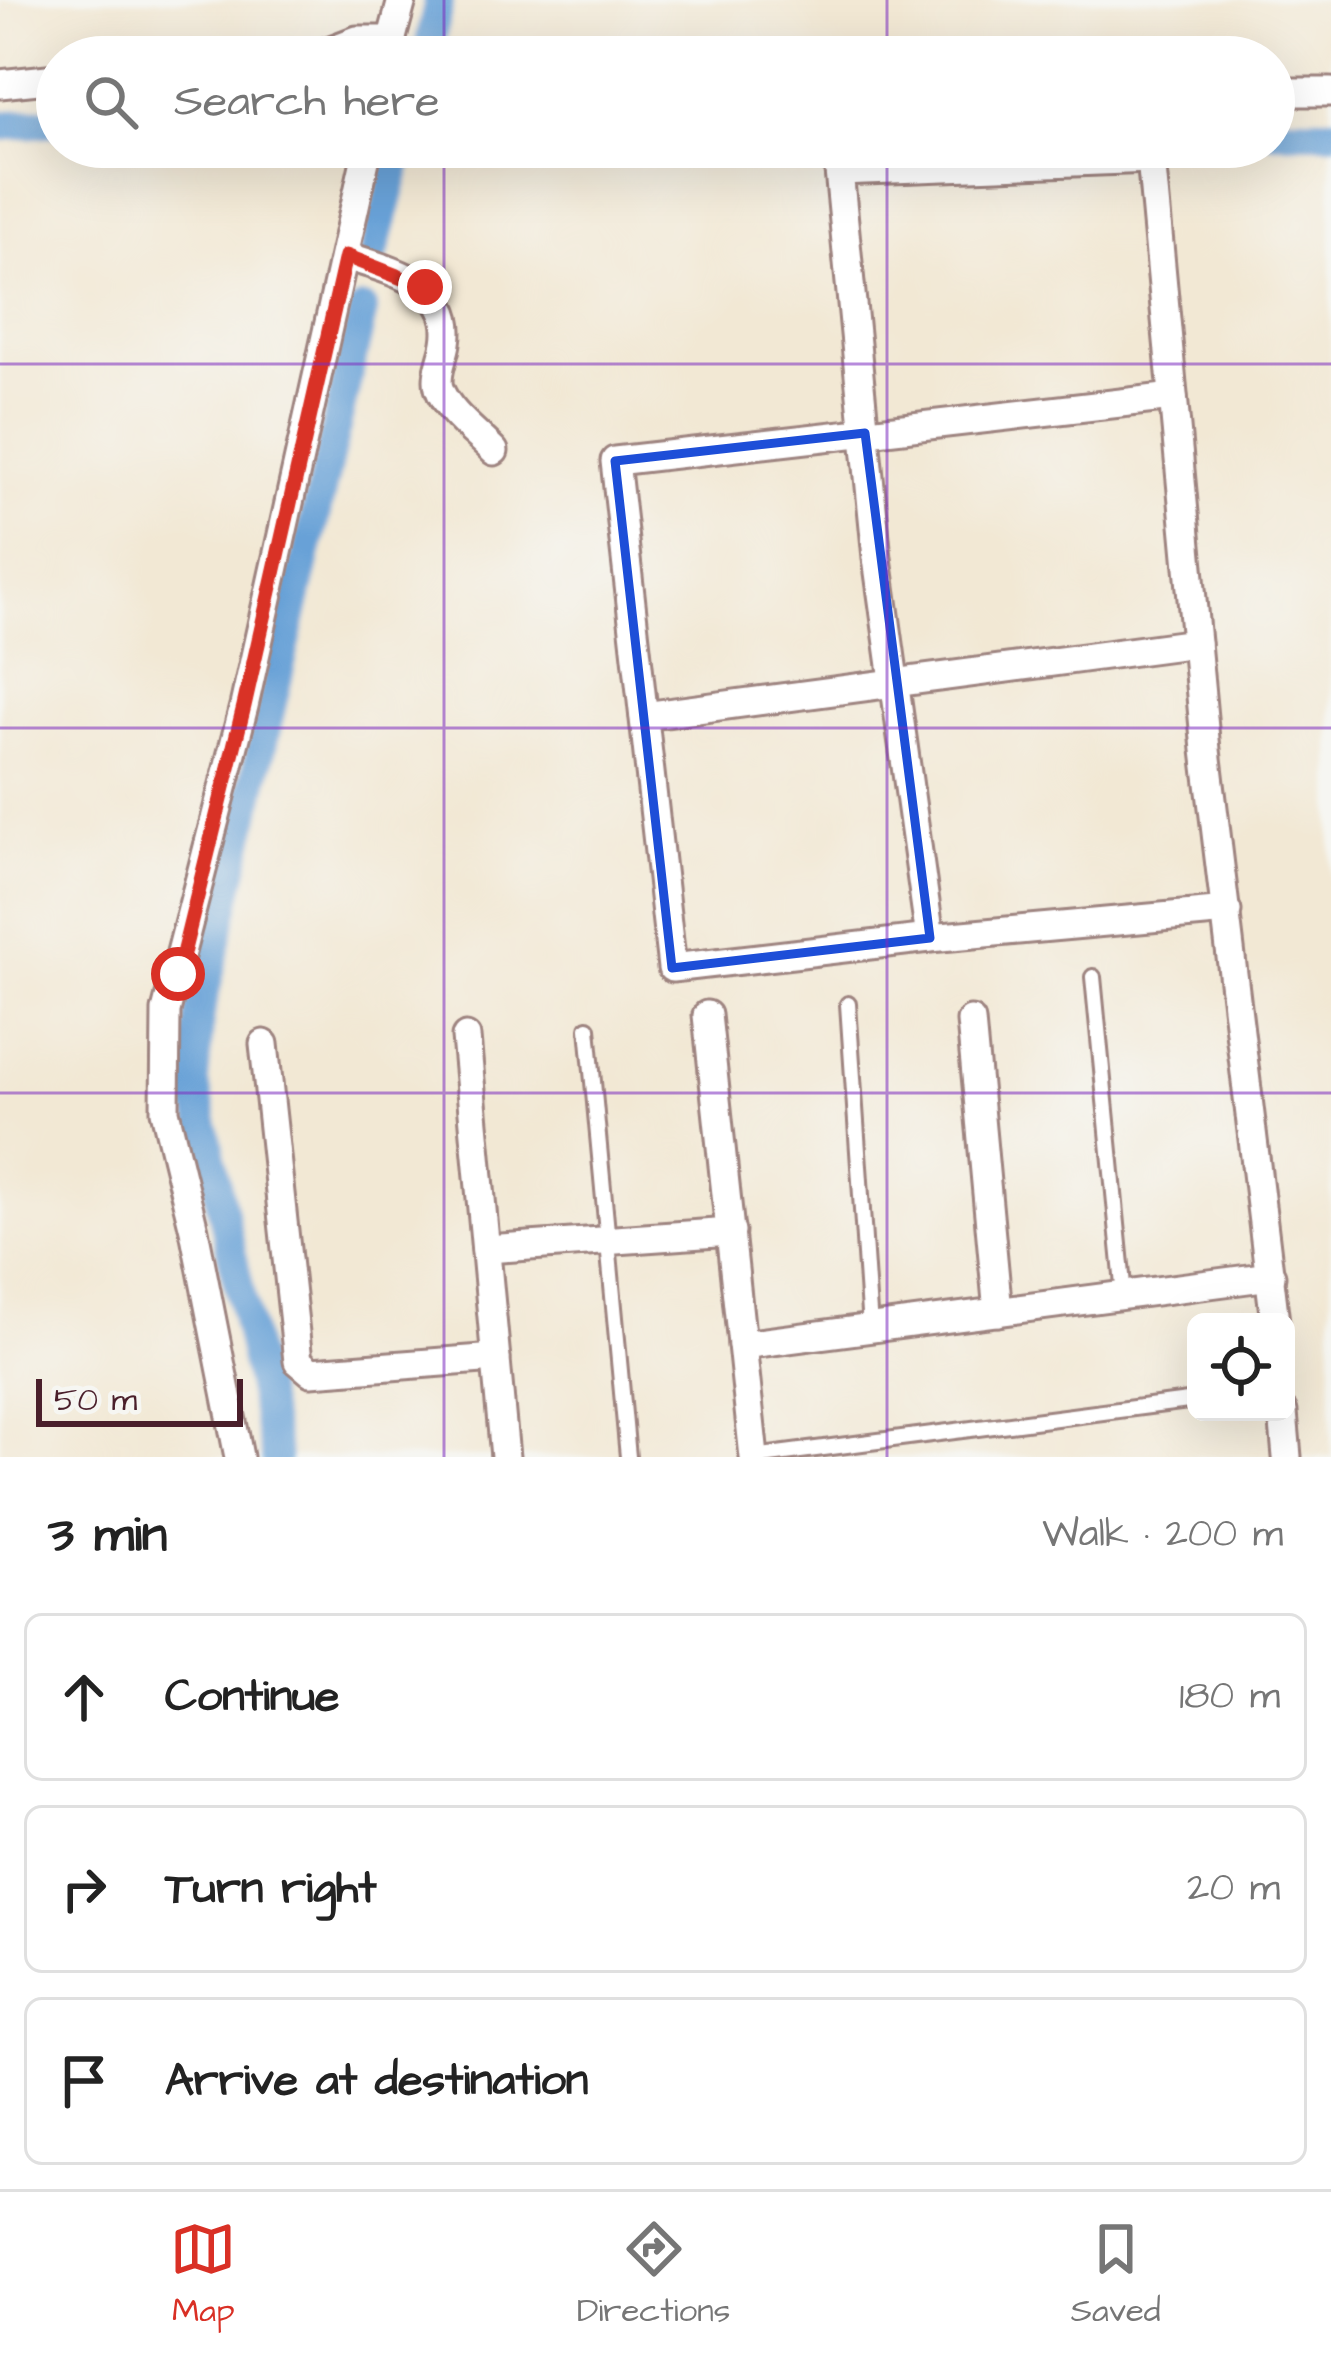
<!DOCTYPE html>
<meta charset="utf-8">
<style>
body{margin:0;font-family:"Architects Daughter",sans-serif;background:#f6f6f6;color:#222}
.controls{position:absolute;right:36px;bottom:36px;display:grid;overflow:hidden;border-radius:18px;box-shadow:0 12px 48px #0002}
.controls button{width:108px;height:108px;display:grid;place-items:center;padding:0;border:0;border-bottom:3px solid #e0e0e0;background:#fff;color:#222;font:60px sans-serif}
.scale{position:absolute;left:36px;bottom:30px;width:207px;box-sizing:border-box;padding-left:12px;border:6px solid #4a1f2b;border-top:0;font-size:33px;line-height:42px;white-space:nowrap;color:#4a1f2b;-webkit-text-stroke:9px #f6f6f2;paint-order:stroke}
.stop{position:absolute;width:36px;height:36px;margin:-27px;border:9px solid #d93025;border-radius:50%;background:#fff}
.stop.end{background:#d93025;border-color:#fff;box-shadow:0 3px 12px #0008}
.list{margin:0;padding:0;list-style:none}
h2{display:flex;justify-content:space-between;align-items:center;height:156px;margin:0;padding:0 48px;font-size:51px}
h2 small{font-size:39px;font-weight:400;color:#767676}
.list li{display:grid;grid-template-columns:78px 1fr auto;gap:36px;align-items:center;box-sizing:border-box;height:168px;margin:0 24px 24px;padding:0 24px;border:3px solid #e0e0e0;border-radius:18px}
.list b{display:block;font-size:45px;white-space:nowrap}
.list em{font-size:39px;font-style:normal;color:#767676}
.icon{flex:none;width:66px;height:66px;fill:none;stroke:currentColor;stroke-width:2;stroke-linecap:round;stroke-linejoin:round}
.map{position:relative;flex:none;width:1331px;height:1457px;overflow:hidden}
.search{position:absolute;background:#fff;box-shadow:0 12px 48px #0002;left:36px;right:36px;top:36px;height:132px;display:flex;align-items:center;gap:30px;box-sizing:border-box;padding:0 42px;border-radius:66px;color:#767676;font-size:45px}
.sheet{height:732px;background:#fff}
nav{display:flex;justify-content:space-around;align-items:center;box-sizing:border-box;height:168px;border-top:3px solid #e0e0e0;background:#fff;font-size:33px;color:#767676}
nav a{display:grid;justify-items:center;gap:6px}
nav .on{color:#d93025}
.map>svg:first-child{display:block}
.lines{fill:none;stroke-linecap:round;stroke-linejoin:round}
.canal{stroke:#68a1d7;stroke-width:30}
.service-casing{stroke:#9e8480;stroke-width:20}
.minor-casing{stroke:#9e8480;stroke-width:33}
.service{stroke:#fff;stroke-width:14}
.minor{stroke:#fff;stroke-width:27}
.route{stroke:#d93025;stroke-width:15}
.marked{fill:none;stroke:#1d4ed8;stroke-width:9;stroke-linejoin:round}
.grid{fill:none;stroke:#7b2cbf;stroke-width:3;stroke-opacity:0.55}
</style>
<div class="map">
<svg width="1331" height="1457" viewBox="0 0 1331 1457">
<rect width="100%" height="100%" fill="#f6f6f2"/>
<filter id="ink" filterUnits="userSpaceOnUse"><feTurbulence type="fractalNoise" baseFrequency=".00833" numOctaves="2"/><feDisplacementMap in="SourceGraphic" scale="24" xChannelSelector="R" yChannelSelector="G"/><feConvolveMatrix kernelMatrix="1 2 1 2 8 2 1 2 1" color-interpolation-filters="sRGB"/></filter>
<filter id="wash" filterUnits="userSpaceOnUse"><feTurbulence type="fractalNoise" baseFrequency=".004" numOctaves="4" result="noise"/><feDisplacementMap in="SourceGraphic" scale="48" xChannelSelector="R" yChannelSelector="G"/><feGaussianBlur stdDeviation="2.7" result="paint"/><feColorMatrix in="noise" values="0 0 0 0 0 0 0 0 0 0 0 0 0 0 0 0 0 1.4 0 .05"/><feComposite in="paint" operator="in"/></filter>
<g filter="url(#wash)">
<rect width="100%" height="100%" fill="#f2e8d4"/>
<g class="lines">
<g class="canal">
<polyline points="427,57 439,0"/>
<polyline points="0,126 57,121"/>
<polyline points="1274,131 1331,131"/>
<polyline points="373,256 402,147"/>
<polyline points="276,1457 194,1080 200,1013 363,310"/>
</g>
</g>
</g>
<g filter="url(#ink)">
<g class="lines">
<defs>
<g id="service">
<polyline points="1093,977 1124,1296"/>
<polyline points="848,1004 870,1328"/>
<polyline points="588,1028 628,1457"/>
<polyline points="754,1457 1196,1400"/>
</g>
<g id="minor">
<polyline points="388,53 402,0"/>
<polyline points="318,55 357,40 392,40"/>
<polyline points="284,57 334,57"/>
<polyline points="0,84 57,78"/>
<polyline points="1274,92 1331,92"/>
<polyline points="1150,147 1206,750 1275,1322"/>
<path d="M 346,256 C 389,270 456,284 446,343 C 444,357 435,374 439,388 C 447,412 478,434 494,451"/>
<polyline points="1173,397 615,461 672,968 930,938 1227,911"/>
<polyline points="644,716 1196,643"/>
<polyline points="930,938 877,558 839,171 1151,159"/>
<polyline points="707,1015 754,1457"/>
<polyline points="971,1021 998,1312"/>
<polyline points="466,1037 505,1457"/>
<polyline points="264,1044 298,1361 311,1372 496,1358"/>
<polyline points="486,1249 731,1232"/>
<polyline points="742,1345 1271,1276"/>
<polyline points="1283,1412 1287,1457"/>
<polyline points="239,1457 194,1230 165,1111 166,1011 244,706 368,147"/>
</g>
</defs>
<use href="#service" class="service-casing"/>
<use href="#minor" class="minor-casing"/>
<use href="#service" class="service"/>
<use href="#minor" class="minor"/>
</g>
</g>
<g class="lines" filter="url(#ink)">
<polyline class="route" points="178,974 244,706 346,256 425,287"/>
</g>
<path class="marked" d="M 865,433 L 930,938 L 672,968 L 615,461 Z"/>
<path class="grid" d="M 444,0 L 444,57M 887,0 L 887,57M 444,147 L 444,1457M 887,147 L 887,1457M 0,364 L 1331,364M 0,728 L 1331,728M 0,1093 L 1331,1093"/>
</svg>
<div class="controls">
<button><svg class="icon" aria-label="locate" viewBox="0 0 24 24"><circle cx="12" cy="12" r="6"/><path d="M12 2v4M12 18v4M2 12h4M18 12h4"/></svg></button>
</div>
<div class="scale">50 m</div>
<div class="stop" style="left:178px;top:974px"></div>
<div class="stop end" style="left:425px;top:287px"></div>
<div class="search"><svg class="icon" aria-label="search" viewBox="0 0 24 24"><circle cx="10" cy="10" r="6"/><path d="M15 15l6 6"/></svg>Search here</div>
</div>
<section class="sheet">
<h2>3 min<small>Walk · 200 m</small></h2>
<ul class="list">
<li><svg class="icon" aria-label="ahead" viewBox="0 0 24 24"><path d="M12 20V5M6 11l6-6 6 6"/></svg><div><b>Continue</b></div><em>180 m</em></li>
<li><svg class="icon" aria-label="right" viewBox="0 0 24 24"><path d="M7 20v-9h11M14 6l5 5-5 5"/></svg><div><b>Turn right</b></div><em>20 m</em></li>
<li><svg class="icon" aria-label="arrive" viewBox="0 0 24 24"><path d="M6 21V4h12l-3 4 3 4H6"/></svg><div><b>Arrive at destination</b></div></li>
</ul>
</section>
<nav>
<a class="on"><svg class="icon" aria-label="map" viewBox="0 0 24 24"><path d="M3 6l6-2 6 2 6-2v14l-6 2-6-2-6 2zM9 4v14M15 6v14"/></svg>Map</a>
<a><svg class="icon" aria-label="directions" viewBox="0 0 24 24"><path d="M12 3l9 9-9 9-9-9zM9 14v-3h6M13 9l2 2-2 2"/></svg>Directions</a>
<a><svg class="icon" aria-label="saved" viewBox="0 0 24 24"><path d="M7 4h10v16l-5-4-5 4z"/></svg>Saved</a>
</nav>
